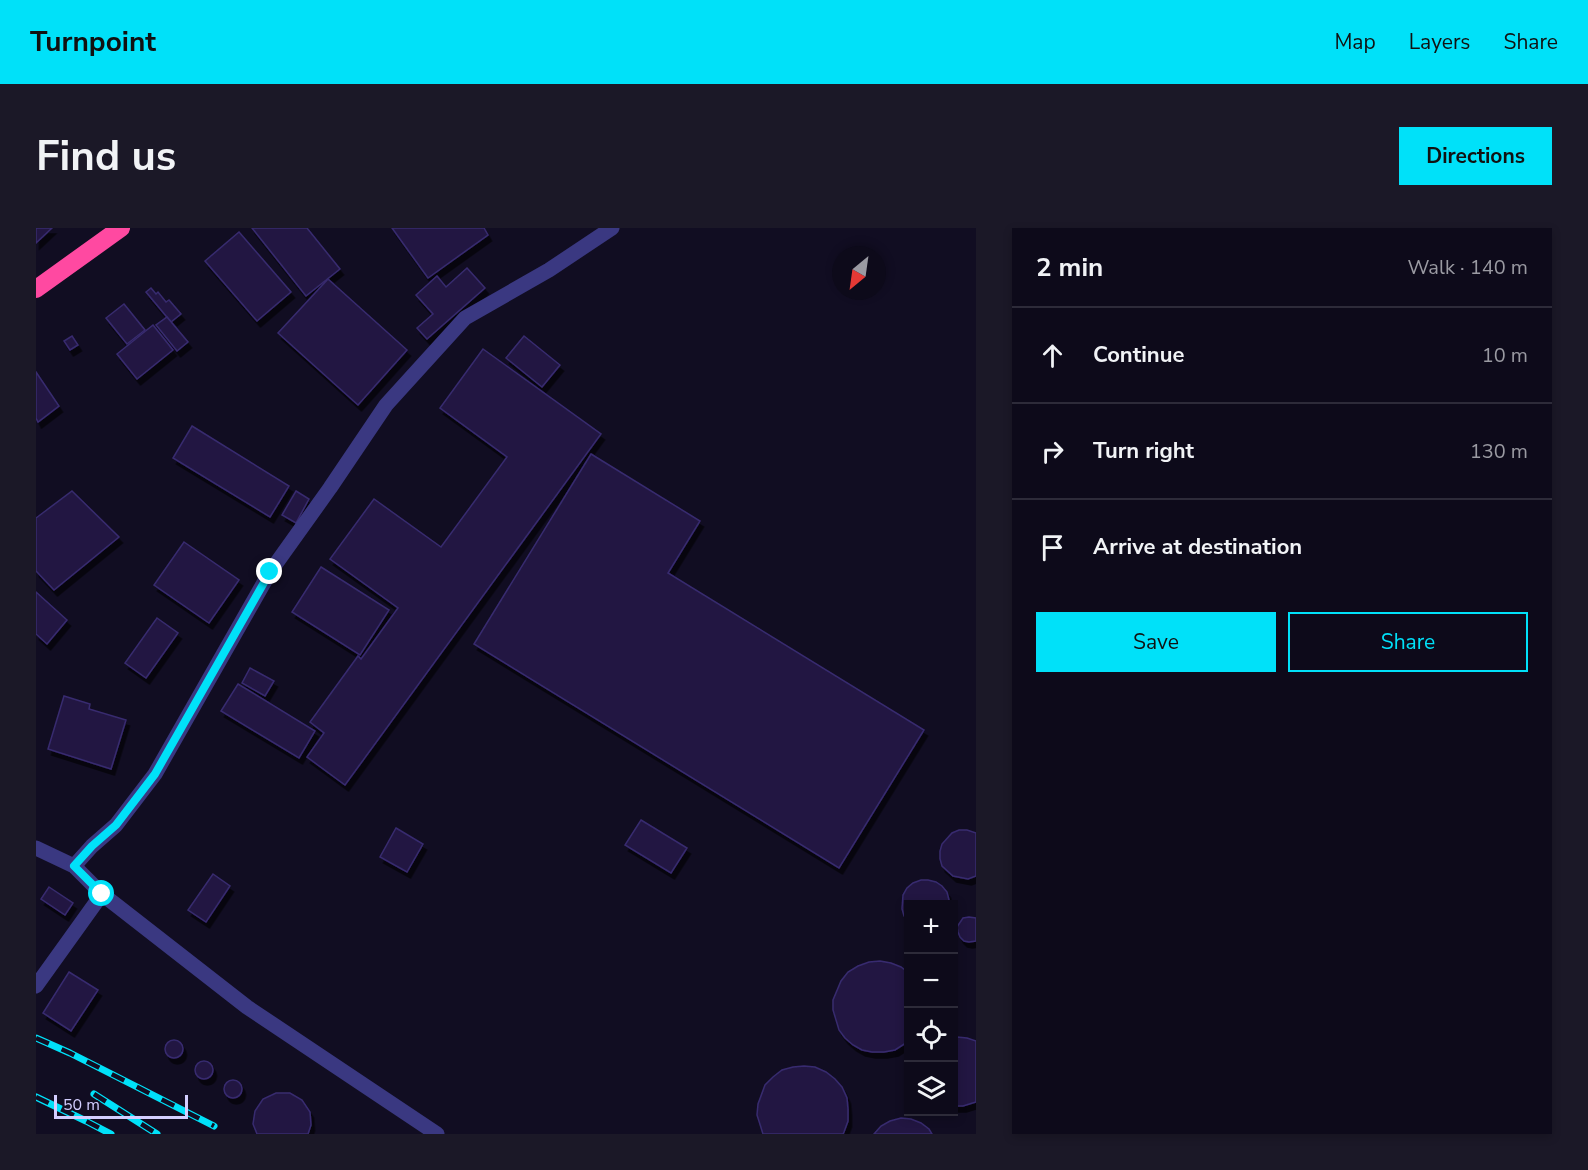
<!DOCTYPE html>
<meta charset="utf-8">
<style>
body{margin:0;font-family:"Nunito Sans",sans-serif;background:#1b1827;color:#f1f3f6}
.controls{position:absolute;right:18px;bottom:18px;display:grid;overflow:hidden;border-radius:0px;box-shadow:0 3px 9px #0003}
.controls button{width:54px;height:54px;display:grid;place-items:center;padding:0;border:0;border-bottom:2px solid #2d2b39;background:#0d0a1a;color:#f1f3f6;font:30px sans-serif}
.compass{position:absolute;left:796px;top:18px;width:54px;height:54px;border-radius:50%;background:#0d0a1a;box-shadow:0 3px 9px #0003;rotate:209deg}
.scale{position:absolute;left:18px;bottom:15px;width:134px;box-sizing:border-box;padding-left:6px;border:3px solid #d3ceff;border-top:0;font-size:16px;line-height:21px;white-space:nowrap;color:#d3ceff;-webkit-text-stroke:4px #110d22;paint-order:stroke}
.stop{position:absolute;width:18px;height:18px;margin:-14px;border:4px solid #00e1f9;border-radius:50%;background:#fff}
.stop.end{background:#00e1f9;border-color:#fff;box-shadow:0 2px 6px #0008}
.list{margin:0;padding:0;list-style:none}
h2{display:flex;justify-content:space-between;align-items:center;height:78px;margin:0;padding:0 24px;font-size:26px}
h2 small{font-size:20px;font-weight:400;color:#9a9aa2}
.list li{display:grid;grid-template-columns:39px 1fr auto;gap:18px;align-items:center;box-sizing:border-box;height:96px;padding:0 24px;border-top:2px solid #2d2b39}
.list b{display:block;font-size:22px;white-space:nowrap}
.list em{font-size:20px;font-style:normal;color:#9a9aa2}
.actions{display:flex;gap:12px;padding:18px 24px}
.actions a{flex:1;padding:14px 0;border:2px solid #00e1f9;border-radius:0px;text-align:center;font-size:21px;color:#00e1f9}
.actions .main{background:#00e1f9;color:#111}
.icon{flex:none;width:33px;height:33px;fill:none;stroke:currentColor;stroke-width:2;stroke-linecap:round;stroke-linejoin:round}
.map{position:relative;flex:none;width:940px;height:906px;overflow:hidden;border-radius:0px}
header{display:flex;align-items:center;gap:36px;box-sizing:border-box;height:84px;padding:0 30px;background:#00e1f9;color:#111}
header strong{font-size:28px}
nav{display:flex;gap:33px;margin-inline-start:auto;font-size:21px}
.intro{display:flex;align-items:center;justify-content:space-between;box-sizing:border-box;height:144px;padding:0 36px}
h1{margin:0;font-size:42px}
.button{padding:15px 27px;border-radius:0px;background:#00e1f9;color:#111;font-size:21px;font-weight:700}
main{display:flex;gap:36px;padding:0 36px}
aside{flex:1;background:#0d0a1a;border-radius:0px;box-shadow:0 3px 9px #0003}
.map>svg:first-child{display:block}
.building{fill:#211943;stroke:#382b6f;stroke-width:1.5;filter:url(#shadow)}
.lines{fill:none;stroke-linecap:round;stroke-linejoin:round}
.minor{stroke:#3a3881;stroke-width:15}
.highway{stroke:#ff49a1;stroke-width:18}
.rail-casing{stroke:#00e1f9;stroke-width:7}
.rail{stroke:#110d22;stroke-width:4.5;stroke-dasharray:14;stroke-linecap:butt}
.route{stroke:#00e1f9;stroke-width:8}
</style>
<header>
<strong>Turnpoint</strong>
<nav><a>Map</a><a>Layers</a><a>Share</a></nav>
</header>
<div class="intro"><h1>Find us</h1><a class="button">Directions</a></div>
<main>
<div class="map">
<svg width="940" height="906" viewBox="0 0 940 906">
<defs>
<filter id="shadow"><feDropShadow dx="3.5" dy="6" stdDeviation="0" flood-color="#0009"/></filter>
</defs>
<rect width="100%" height="100%" fill="#110d22"/>
<g class="building">
<polygon points="0,0 16,0 0,15"/>
<polygon points="216,0 271,0 304,41 270,68"/>
<polygon points="356,0 448,0 452,7 392,50"/>
<polygon points="203,4 255,64 221,93 169,33"/>
<polygon points="431,40 449,60 391,111 381,100 397,86 380,67 401,48 410,59"/>
<polygon points="292,51 371,122 322,177 242,105"/>
<polygon points="115,60 120,66 122,64 130,74 133,72 145,86 135,94 110,64"/>
<polygon points="88,76 109,102 91,116 70,90"/>
<polygon points="131,89 152,114 141,123 120,97"/>
<polygon points="117,97 137,122 101,151 81,126"/>
<polygon points="36,108 42,117 34,122 28,113"/>
<polygon points="488,108 524,137 506,159 470,130"/>
<polygon points="447,121 565,206 309,557 271,529 288,505 274,494 322,428 325,431 362,380 294,331 338,271 405,319 471,229 404,180"/>
<polygon points="0,144 23,178 2,194 0,190"/>
<polygon points="156,198 253,258 234,289 137,230"/>
<polygon points="555,226 664,293 632,345 888,502 803,640 438,416"/>
<polygon points="36,263 83,309 18,362 0,343 0,290"/>
<polygon points="260,263 273,271 260,295 246,287"/>
<polygon points="148,314 203,352 173,395 118,357"/>
<polygon points="285,339 353,382 324,427 256,384"/>
<polygon points="0,364 31,392 11,416 0,406"/>
<polygon points="121,390 142,405 110,450 89,435"/>
<polygon points="214,440 238,453 229,468 206,455"/>
<polygon points="202,456 279,503 263,530 185,483"/>
<polygon points="28,468 54,476 53,481 90,492 75,541 12,521"/>
<polygon points="605,592 651,620 635,645 589,617"/>
<polygon points="360,600 387,616 371,644 344,629"/>
<polygon points="923,602 931,602 940,605 940,648 932,651 917,648 906,638 904,631 904,623 906,616 916,605"/>
<polygon points="177,646 194,658 170,694 152,682"/>
<polygon points="885,652 892,652 900,654 906,658 911,664 914,676 873,676 873,694 868,688 866,681 867,667 871,660 877,655"/>
<polygon points="13,659 37,675 29,687 5,671"/>
<polygon points="933,689 940,690 940,713 933,714 928,713 924,709 922,704 921,699 927,690"/>
<polygon points="844,733 855,735 865,739 873,745 873,813 859,822 848,824 836,824 826,822 817,817 809,810 803,802 797,782 797,772 805,753 812,744 822,738 833,734"/>
<polygon points="33,744 62,762 35,803 7,785"/>
<polygon points="921,809 931,810 940,813 940,874 927,878 918,878 918,810"/>
<circle cx="138" cy="821" r="9"/>
<circle cx="168" cy="842" r="9"/>
<polygon points="768,838 779,839 790,844 799,851 806,859 811,870 812,881 812,893 808,904 807,906 727,906 721,887 722,876 729,857 737,849 746,842 757,839"/>
<circle cx="197" cy="861" r="9"/>
<polygon points="240,865 254,865 266,872 274,884 275,897 272,906 221,906 217,896 219,883 227,871"/>
<polygon points="865,890 875,891 885,895 893,901 896,906 838,906 845,898 854,893"/>
</g>
<g class="lines">
<g class="minor">
<polyline points="0,620 38,638 66,666 211,779 401,906"/>
<polyline points="38,638 56,618 80,597 119,546 234,344 294,260 350,177 429,90 513,42 576,0"/>
<polyline points="0,758 66,666"/>
</g>
<polyline class="highway" points="0,61 85,0"/>
<defs>
<g id="rail">
<polyline points="0,810 34,825 178,898"/>
<polyline points="58,866 121,906"/>
<polyline points="0,869 50,893 75,906"/>
</g>
</defs>
<use href="#rail" class="rail-casing"/>
<use href="#rail" class="rail"/>
</g>
<g class="lines">
<polyline class="route" points="66,666 38,638 56,618 80,597 119,546 234,344"/>
</g>
</svg>
<div class="controls">
<button>+</button>
<button>−</button>
<button><svg class="icon" aria-label="locate" viewBox="0 0 24 24"><circle cx="12" cy="12" r="6"/><path d="M12 2v4M12 18v4M2 12h4M18 12h4"/></svg></button>
<button><svg class="icon" aria-label="layers" viewBox="0 0 24 24"><path d="M12 4l9 5-9 5-9-5zM3 14l9 5 9-5"/></svg></button>
</div>
<svg class="compass" viewBox="-18 -18 36 36"><path d="M0-13l5 13h-10z" fill="#e53935"/><path d="M0 13l5-13h-10z" fill="#9a9aa2"/></svg>
<div class="scale">50 m</div>
<div class="stop" style="left:66px;top:666px"></div>
<div class="stop end" style="left:234px;top:344px"></div>
</div>
<aside>
<h2>2 min<small>Walk · 140 m</small></h2>
<ul class="list">
<li><svg class="icon" aria-label="ahead" viewBox="0 0 24 24"><path d="M12 20V5M6 11l6-6 6 6"/></svg><div><b>Continue</b></div><em>10 m</em></li>
<li><svg class="icon" aria-label="right" viewBox="0 0 24 24"><path d="M7 20v-9h11M14 6l5 5-5 5"/></svg><div><b>Turn right</b></div><em>130 m</em></li>
<li><svg class="icon" aria-label="arrive" viewBox="0 0 24 24"><path d="M6 21V4h12l-3 4 3 4H6"/></svg><div><b>Arrive at destination</b></div></li>
</ul>
<div class="actions"><a class="main">Save</a><a>Share</a></div>
</aside>
</main>
